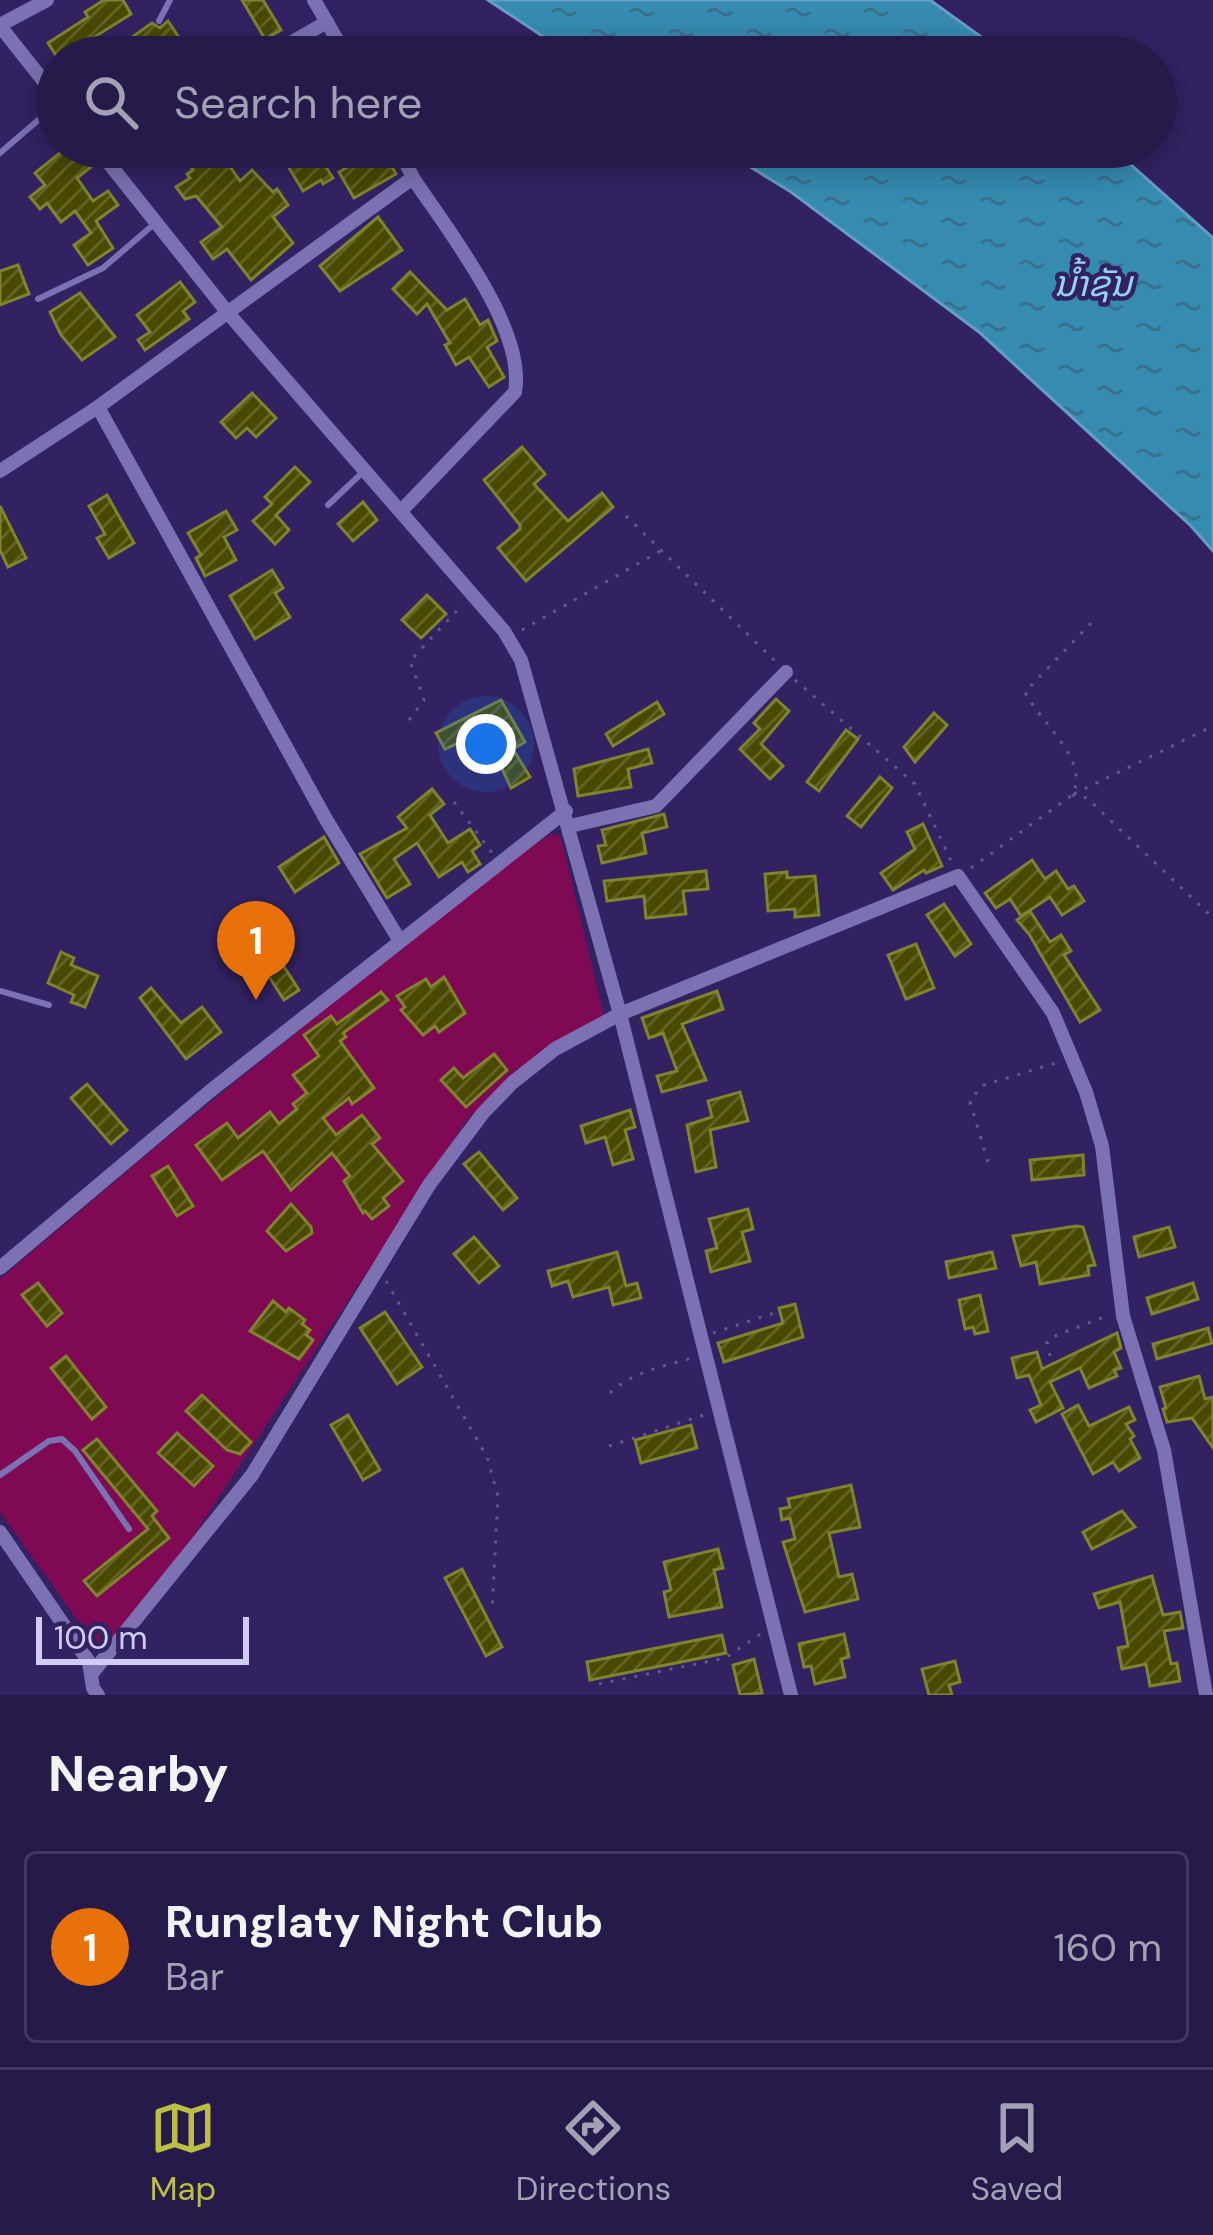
<!DOCTYPE html>
<meta charset="utf-8">
<style>
body{margin:0;font-family:"DM Sans","Noto Sans Lao",sans-serif;background:#2e2351;color:#f1f3f6}
.scale{position:absolute;left:36px;bottom:30px;width:213px;box-sizing:border-box;padding-left:12px;border:6px solid #d0ccf3;border-top:0;font-size:33px;line-height:42px;white-space:nowrap;color:#d0ccf3;-webkit-text-stroke:9px #322262;paint-order:stroke}
.you{position:absolute;left:486px;top:744px;width:42px;height:42px;margin:-30px;border:9px solid #fff;border-radius:50%;background:#1a73e8;box-shadow:0 0 0 18px #1a73e833}
.badge{display:grid;place-items:center;width:78px;height:78px;border-radius:50%;background:#bdbf43;color:#fff;font-size:39px;font-weight:700}
.pin{position:absolute;translate:-50% -99px;filter:drop-shadow(0 3px 6px #0008)}
.pin::after{content:'';position:absolute;top:63px;width:42px;height:36px;background:inherit;clip-path:polygon(0 0,100% 0,50% 100%)}
.list{margin:0;padding:0;list-style:none}
h2{display:flex;justify-content:space-between;align-items:center;height:156px;margin:0;padding:0 48px;font-size:51px}
h2 small{font-size:39px;font-weight:400;color:#a4a1b5}
.list li{display:grid;grid-template-columns:78px 1fr auto;gap:36px;align-items:center;box-sizing:border-box;height:192px;margin:0 24px 24px;padding:0 24px;border:3px solid #423862;border-radius:12px}
.list b{display:block;font-size:45px;white-space:nowrap}
.list p{margin:0;font-size:39px;white-space:nowrap;color:#a4a1b5}
.list em{font-size:39px;font-style:normal;color:#a4a1b5}
.icon{flex:none;width:66px;height:66px;fill:none;stroke:currentColor;stroke-width:2;stroke-linecap:round;stroke-linejoin:round}
.map{position:relative;flex:none;width:1213px;height:1695px;overflow:hidden}
.search{position:absolute;background:#261a4a;box-shadow:0 6px 30px #0003;left:36px;right:36px;top:36px;height:132px;display:flex;align-items:center;gap:30px;box-sizing:border-box;padding:0 42px;border-radius:66px;color:#a4a1b5;font-size:45px}
.sheet{height:372px;background:#261a4a}
nav{display:flex;justify-content:space-around;align-items:center;box-sizing:border-box;height:168px;border-top:3px solid #423862;background:#261a4a;font-size:33px;color:#a4a1b5}
nav a{display:grid;justify-items:center;gap:6px}
nav .on{color:#bdbf43}
.map>svg:first-child{display:block}
.grass{fill:#7f0a53}
.water{fill:url(#water-ripples);stroke:#649ec4;stroke-width:3}
.building{fill:url(#building-hatch);stroke:#82832d;stroke-width:3}
.lines{fill:none;stroke-linecap:round;stroke-linejoin:round}
.path{stroke:#63578f;stroke-width:3;stroke-dasharray:3 9;stroke-linecap:butt}
.lane{stroke:#7b71b3;stroke-width:6}
.street{stroke:#7b71b3;stroke-width:14}
.labels{text-anchor:middle;dominant-baseline:central;stroke-width:9;stroke-linejoin:round;paint-order:stroke}
.water-label{font-size:36px;font-style:italic;fill:#94d3f2;stroke:#322262}
</style>
<div class="map">
<svg width="1213" height="1695" viewBox="0 0 1213 1695">
<defs>
<pattern id="water-ripples" width="26" height="14" patternUnits="userSpaceOnUse" patternTransform="scale(3)"><rect width="26" height="14" fill="#368bb0"/><path d="M2 4q2-2 4 0t4 0M15 11q2-2 4 0t4 0" fill="none" stroke="#39708c"/></pattern>
<pattern id="building-hatch" width="6" height="6" patternUnits="userSpaceOnUse" patternTransform="scale(3)"><rect width="6" height="6" fill="#494900"/><path d="M-1 1l2-2M0 6l6-6M5 7l2-2" fill="none" stroke="#626226"/></pattern>
</defs>
<rect width="100%" height="100%" fill="#322262"/>
<polygon class="grass" points="551,834 559,835 562,842 604,1016 516,1070 467,1120 194,1535 104,1650 99,1650 0,1512 0,1279 176,1130 500,868"/>
<g class="water">
<polygon points="488,0 930,0 1009,57 574,57"/>
<polygon points="718,147 1111,147 1213,238 1213,551 1191,526 979,332 791,192"/>
</g>
<g class="building">
<polygon points="104,0 123,0 131,14 80,46 77,50 82,57 57,57 48,43 88,17 85,12"/>
<polygon points="242,0 263,0 281,30 265,39"/>
<polygon points="168,21 192,57 152,57 147,49 134,57 104,57 152,23 160,28"/>
<polygon points="193,147 243,147 224,158 240,181 252,170 273,192 277,189 288,205 273,217 293,243 251,280 227,249 213,259 201,242 222,227 196,196 185,199 176,187 190,178 187,174 193,170 190,165 200,158"/>
<polygon points="313,147 333,178 323,184 321,180 303,191 286,163"/>
<polygon points="362,147 380,147 396,174 354,198 339,172 367,156"/>
<polygon points="65,149 74,161 81,155 91,167 77,178 93,201 108,191 118,205 96,221 113,248 88,265 74,245 91,233 75,211 61,222 47,203 40,209 30,197 45,185 35,173"/>
<polygon points="378,217 402,250 340,291 320,266"/>
<polygon points="18,265 29,294 0,305 0,271"/>
<polygon points="410,272 447,310 465,299 480,325 488,320 497,341 487,347 504,377 489,387 469,357 456,365 445,345 450,343 427,304 417,314 393,289"/>
<polygon points="180,282 195,302 183,311 189,319 145,350 138,340 150,332 137,315"/>
<polygon points="80,293 115,337 82,360 61,335 50,312"/>
<polygon points="252,393 276,418 256,437 247,428 236,438 221,422"/>
<polygon points="522,447 545,474 534,484 568,521 602,493 613,507 526,581 498,548 520,529 520,525 484,480"/>
<polygon points="295,467 310,482 276,515 289,530 275,544 253,521 272,504 265,497"/>
<polygon points="107,495 134,543 109,558 97,538 105,534 89,506"/>
<polygon points="363,502 377,520 353,541 338,524"/>
<polygon points="0,506 26,558 8,567 0,550"/>
<polygon points="226,511 237,530 224,537 236,560 205,576 196,558 201,555 188,533"/>
<polygon points="272,570 283,588 275,593 290,617 255,639 230,596"/>
<polygon points="427,595 446,614 421,638 402,620"/>
<polygon points="776,699 789,711 761,744 783,766 770,779 740,749 760,729 754,723"/>
<polygon points="501,700 525,742 513,749 530,777 511,788 485,731 445,749 436,733"/>
<polygon points="657,702 664,714 613,746 606,734"/>
<polygon points="934,713 947,725 915,762 904,747"/>
<polygon points="846,730 858,739 819,791 807,782"/>
<polygon points="648,749 652,763 628,769 631,787 578,796 574,769"/>
<polygon points="880,777 892,788 861,827 847,816"/>
<polygon points="432,789 444,804 430,815 448,843 470,829 480,845 472,851 480,864 468,872 462,862 439,877 417,843 394,859 410,884 387,898 360,854 407,828 398,817"/>
<polygon points="664,814 667,827 642,833 646,853 602,863 598,846 606,845 602,830"/>
<polygon points="923,824 942,866 926,873 924,870 893,890 881,873 915,849 907,832"/>
<polygon points="324,837 339,863 295,892 279,867"/>
<polygon points="1032,860 1045,879 1056,871 1068,889 1074,886 1084,901 1062,915 1050,897 1021,916 1010,899 996,908 985,893"/>
<polygon points="706,871 708,889 683,891 686,914 646,918 644,896 607,901 604,881"/>
<polygon points="787,872 787,878 815,876 819,915 795,917 795,909 768,911 765,874"/>
<polygon points="944,904 971,944 955,956 927,915"/>
<polygon points="1030,911 1050,942 1061,935 1071,951 1064,955 1100,1010 1080,1022 1029,934 1017,920"/>
<polygon points="916,944 934,988 906,999 888,955"/>
<polygon points="274,951 299,990 284,1000 259,961"/>
<polygon points="61,952 74,958 71,965 98,976 85,1007 71,1002 74,995 48,983"/>
<polygon points="444,977 465,1013 439,1032 435,1026 423,1035 401,1010 405,1007 397,996 426,979 431,987"/>
<polygon points="151,988 181,1023 202,1007 221,1032 186,1059 140,998"/>
<polygon points="717,991 723,1009 682,1024 706,1080 662,1092 657,1076 677,1071 663,1033 649,1038 642,1018"/>
<polygon points="381,992 388,1000 343,1033 346,1037 340,1041 374,1088 352,1104 349,1098 323,1118 336,1135 362,1115 380,1138 372,1144 403,1181 383,1198 389,1206 372,1219 365,1211 363,1213 344,1181 350,1176 332,1153 291,1190 263,1151 222,1180 196,1145 227,1123 238,1138 270,1112 279,1124 297,1109 293,1104 307,1093 293,1075 319,1056 304,1035 331,1016 337,1024"/>
<polygon points="494,1054 507,1070 466,1107 441,1080 454,1068 463,1078"/>
<polygon points="87,1084 127,1130 111,1144 71,1098"/>
<polygon points="740,1092 748,1121 710,1130 716,1167 696,1172 687,1125 712,1117 708,1101"/>
<polygon points="630,1110 635,1127 625,1130 633,1159 613,1165 605,1137 586,1143 581,1126"/>
<polygon points="479,1152 517,1198 503,1210 464,1164"/>
<polygon points="1083,1155 1084,1175 1032,1180 1030,1160"/>
<polygon points="168,1166 193,1206 177,1216 152,1176"/>
<polygon points="291,1204 311,1227 312,1233 286,1251 267,1231"/>
<polygon points="748,1209 753,1229 742,1232 750,1261 711,1272 706,1251 717,1248 709,1219"/>
<polygon points="1076,1226 1083,1227 1095,1265 1088,1266 1089,1275 1040,1284 1036,1262 1021,1266 1013,1236"/>
<polygon points="1169,1227 1175,1247 1139,1257 1134,1237"/>
<polygon points="474,1237 499,1266 479,1283 454,1254"/>
<polygon points="617,1252 626,1286 637,1283 641,1298 613,1305 609,1287 573,1297 568,1281 552,1286 548,1271"/>
<polygon points="992,1252 996,1268 949,1278 946,1262"/>
<polygon points="38,1283 62,1313 47,1326 22,1295"/>
<polygon points="1193,1283 1198,1299 1152,1314 1147,1298"/>
<polygon points="980,1295 988,1331 975,1334 973,1327 965,1329 959,1300"/>
<polygon points="273,1301 286,1312 289,1308 305,1320 302,1324 310,1330 306,1335 313,1340 299,1359 250,1331"/>
<polygon points="795,1304 803,1337 724,1362 718,1343 783,1323 779,1308"/>
<polygon points="385,1312 422,1367 397,1384 360,1328"/>
<polygon points="1208,1328 1212,1343 1157,1359 1153,1344"/>
<polygon points="1117,1333 1121,1348 1114,1352 1121,1368 1114,1370 1117,1376 1089,1388 1080,1368 1050,1382 1063,1408 1036,1422 1030,1410 1041,1405 1029,1375 1017,1378 1012,1358 1037,1352 1042,1369"/>
<polygon points="66,1356 106,1407 92,1419 51,1368"/>
<polygon points="1199,1376 1205,1399 1213,1397 1213,1448 1192,1418 1167,1422 1163,1409 1166,1408 1160,1387"/>
<polygon points="202,1395 251,1442 240,1454 227,1450 186,1411"/>
<polygon points="1078,1405 1089,1426 1129,1407 1135,1420 1126,1424 1134,1436 1130,1439 1140,1458 1119,1471 1113,1462 1093,1474 1062,1414"/>
<polygon points="348,1415 380,1470 363,1480 331,1425"/>
<polygon points="691,1425 697,1448 641,1463 635,1440"/>
<polygon points="177,1433 213,1466 194,1486 158,1453"/>
<polygon points="97,1439 157,1511 152,1516 169,1538 97,1596 84,1581 148,1529 83,1450"/>
<polygon points="851,1485 860,1527 829,1533 839,1577 852,1574 858,1599 805,1612 783,1542 795,1539 790,1518 782,1520 780,1509 790,1507 788,1499"/>
<polygon points="1122,1511 1135,1527 1092,1549 1083,1532"/>
<polygon points="718,1549 723,1568 714,1570 722,1607 669,1617 664,1592 671,1590 664,1562"/>
<polygon points="462,1569 502,1647 486,1656 445,1578"/>
<polygon points="1152,1576 1163,1615 1180,1612 1183,1628 1164,1631 1171,1664 1177,1663 1180,1681 1150,1686 1146,1664 1122,1669 1118,1648 1128,1646 1120,1602 1099,1608 1094,1594"/>
<polygon points="844,1634 849,1657 841,1659 845,1677 815,1684 811,1666 804,1667 799,1644"/>
<polygon points="722,1635 726,1653 590,1680 587,1662"/>
<polygon points="754,1659 762,1693 740,1695 733,1665"/>
<polygon points="955,1661 960,1682 949,1685 952,1695 929,1695 922,1669"/>
</g>
<g class="lines">
<g class="path">
<polyline points="626,516 775,661"/>
<polyline points="522,630 660,551"/>
<polyline points="795,680 915,784 953,865"/>
<polyline points="409,720 424,700 410,661 463,604"/>
<polyline points="1074,794 1213,726"/>
<polyline points="1072,795 1087,798 1213,918"/>
<polyline points="454,802 492,853"/>
<path d="M 971,868 L 1072,795 C 1092,762 1038,720 1025,692 L 1094,620"/>
<polyline points="988,1162 970,1102 981,1086 1059,1062"/>
<polyline points="386,1281 487,1457 498,1496 492,1611"/>
<polyline points="713,1333 774,1313"/>
<polyline points="1050,1356 1047,1342 1050,1338 1109,1315"/>
<path d="M 610,1393 C 632,1372 664,1366 692,1358"/>
<polyline points="609,1446 707,1414"/>
<polyline points="599,1684 725,1658 762,1633"/>
</g>
<g class="lane">
<polyline points="159,21 170,0"/>
<polyline points="0,153 57,104"/>
<polyline points="38,299 103,268 153,225"/>
<polyline points="328,505 363,472"/>
<polyline points="0,991 49,1005"/>
<polyline points="0,1475 49,1441 62,1439 75,1451 129,1529"/>
</g>
<g class="street">
<polyline points="314,0 347,57"/>
<polyline points="0,25 47,0"/>
<polyline points="0,26 57,98"/>
<polyline points="266,57 327,22"/>
<polyline points="96,147 228,313 504,631 521,660 620,1014 791,1695"/>
<path d="M 398,147 C 404,158 409,171 415,181 C 449,232 526,329 515,392 L 401,511"/>
<polyline points="98,407 327,821 400,941"/>
<polyline points="0,471 98,407 407,182 415,181"/>
<polyline points="570,826 656,806 786,672"/>
<polyline points="0,1268 209,1092 566,811"/>
<polyline points="0,1532 89,1662 93,1688 98,1695"/>
<polyline points="93,1672 252,1475 429,1185 483,1113 512,1083 555,1049 620,1014 958,876 1053,1013 1086,1092 1102,1146 1123,1316 1164,1450 1206,1695"/>
</g>
</g>
<g class="labels">
<g class="water-label">
<text x="1093" y="283">ນ້ຳຊັນ</text>
</g>
</g>
</svg>
<div class="scale">100 m</div>
<div class="you"></div>
<div class="pin badge" style="left:256px;top:1000px;background:#e8710a">1</div>
<div class="search"><svg class="icon" aria-label="search" viewBox="0 0 24 24"><circle cx="10" cy="10" r="6"/><path d="M15 15l6 6"/></svg>Search here</div>
</div>
<section class="sheet">
<h2>Nearby<small></small></h2>
<ul class="list">
<li><span class="badge" style="background:#e8710a">1</span><div><b>Runglaty Night Club</b><p>Bar</p></div><em>160 m</em></li>
</ul>
</section>
<nav>
<a class="on"><svg class="icon" aria-label="map" viewBox="0 0 24 24"><path d="M3 6l6-2 6 2 6-2v14l-6 2-6-2-6 2zM9 4v14M15 6v14"/></svg>Map</a>
<a><svg class="icon" aria-label="directions" viewBox="0 0 24 24"><path d="M12 3l9 9-9 9-9-9zM9 14v-3h6M13 9l2 2-2 2"/></svg>Directions</a>
<a><svg class="icon" aria-label="saved" viewBox="0 0 24 24"><path d="M7 4h10v16l-5-4-5 4z"/></svg>Saved</a>
</nav>
